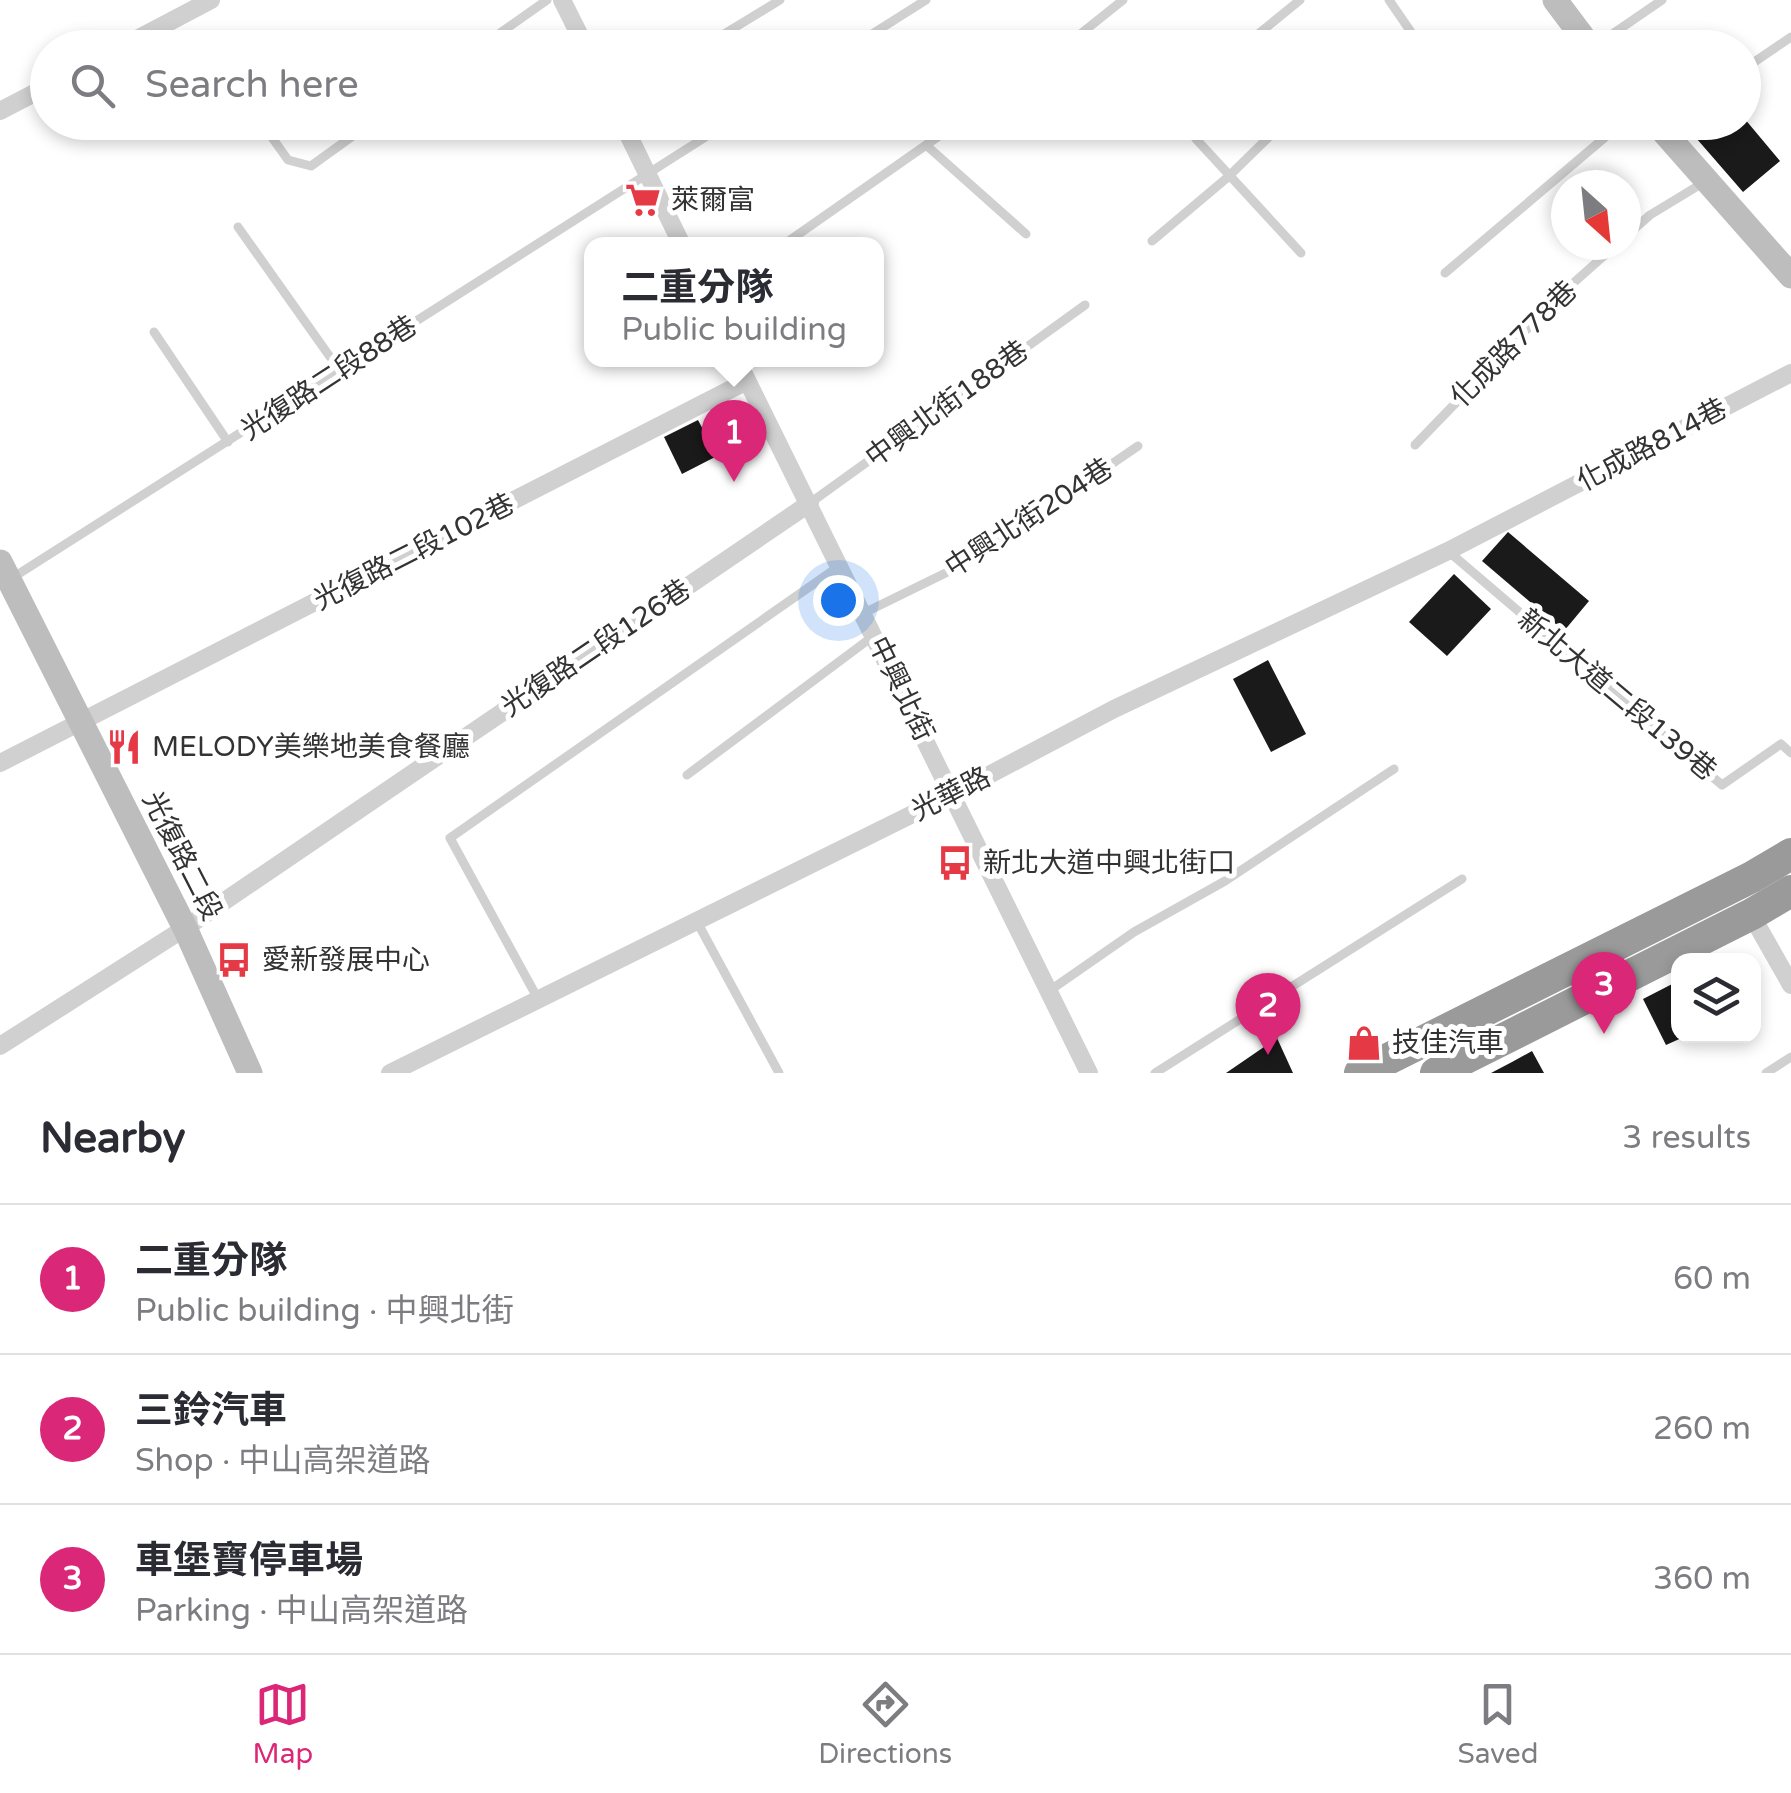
<!DOCTYPE html>
<meta charset="utf-8">
<style>
body{margin:0;font-family:"Varela Round","Noto Sans TC",sans-serif;background:#f7f7f7;color:#2b2b33}
.controls{position:absolute;right:30px;bottom:30px;display:grid;overflow:hidden;border-radius:20px;box-shadow:0 5px 15px #0003}
.controls button{width:90px;height:90px;display:grid;place-items:center;padding:0;border:0;border-bottom:2px solid #e1e1e2;background:#fff;color:#2b2b33;font:50px sans-serif}
.compass{position:absolute;left:1551px;top:170px;width:90px;height:90px;border-radius:50%;background:#fff;box-shadow:0 5px 15px #0003;rotate:153deg}
.you{position:absolute;left:838px;top:600px;width:35px;height:35px;margin:-25px;border:8px solid #fff;border-radius:50%;background:#1a73e8;box-shadow:0 0 0 15px #1a73e833}
.badge{display:grid;place-items:center;width:65px;height:65px;border-radius:50%;background:#db2777;color:#fff;font-size:32px;font-weight:700}
.pin{position:absolute;translate:-50% -82px;filter:drop-shadow(0 2px 5px #0008)}
.pin::after{content:'';position:absolute;top:52px;width:35px;height:30px;background:inherit;clip-path:polygon(0 0,100% 0,50% 100%)}
.popup{position:absolute;left:584px;top:237px;width:300px;height:130px;box-sizing:border-box;display:grid;place-content:center;border-radius:20px;background:#fff;filter:drop-shadow(0 2px 8px #0005);font-size:32px;white-space:nowrap;color:#7c7c81}
.popup b{font-size:38px;color:#2b2b33}
.popup::after{content:'';position:absolute;left:50%;top:100%;margin-left:-20px;border:20px solid transparent;border-top-color:#fff}
.list{margin:0;padding:0;list-style:none}
h2{display:flex;justify-content:space-between;align-items:center;height:130px;margin:0;padding:0 40px;font-size:42px}
h2 small{font-size:32px;font-weight:400;color:#7c7c81}
.list li{display:grid;grid-template-columns:65px 1fr auto;gap:30px;align-items:center;box-sizing:border-box;height:150px;padding:0 40px;border-top:2px solid #e1e1e2}
.list b{display:block;font-size:38px;white-space:nowrap}
.list p{margin:0;font-size:32px;white-space:nowrap;color:#7c7c81}
.list em{font-size:32px;font-style:normal;color:#7c7c81}
.icon{flex:none;width:55px;height:55px;fill:none;stroke:currentColor;stroke-width:2;stroke-linecap:round;stroke-linejoin:round}
.map{position:relative;flex:none;width:1791px;height:1073px;overflow:hidden}
.search{position:absolute;background:#fff;box-shadow:0 5px 15px #0003;left:30px;right:30px;top:30px;height:110px;display:flex;align-items:center;gap:25px;box-sizing:border-box;padding:0 35px;border-radius:55px;color:#7c7c81;font-size:38px}
.sheet{height:580px;background:#fff}
nav{display:flex;justify-content:space-around;align-items:center;box-sizing:border-box;height:140px;border-top:2px solid #e1e1e2;background:#fff;font-size:28px;color:#7c7c81}
nav a{display:grid;justify-items:center;gap:5px}
nav .on{color:#db2777}
.map>svg:first-child{display:block}
.building{fill:#1a1a1a}
.lines{fill:none;stroke-linecap:round;stroke-linejoin:round}
.lane{stroke:#d0d0d0;stroke-width:9}
.street{stroke:#d0d0d0;stroke-width:18}
.secondary{stroke:#bdbdbd;stroke-width:25}
.highway{stroke:#9a9a9a;stroke-width:32}
.labels{text-anchor:middle;dominant-baseline:central;stroke-width:10;stroke-linejoin:round;paint-order:stroke}
.poi-label{font-size:28px;fill:#333;stroke:#fff;text-anchor:start}
.street-label{font-size:28px;fill:#333;stroke:#fff}
</style>
<div class="map">
<svg width="1791" height="1073" viewBox="0 0 1791 1073">
<rect width="100%" height="100%" fill="#fff"/>
<g class="building">
<polygon points="1744,118 1780,161 1743,192 1690,131 1700,122 1744,122"/>
<polygon points="698,420 717,456 682,474 664,437"/>
<polygon points="1508,532 1589,601 1564,631 1482,561"/>
<polygon points="1454,574 1491,609 1447,656 1409,622"/>
<polygon points="1268,660 1306,734 1271,752 1233,679"/>
<polygon points="1678,981 1678,1036 1686,1036 1666,1045 1643,999"/>
<polygon points="1277,1038 1293,1073 1226,1073"/>
<polygon points="1532,1051 1544,1073 1491,1073 1512,1062"/>
</g>
<g class="lines">
<g class="lane">
<polyline points="1389,0 1422,48"/>
<polyline points="1595,46 1662,0"/>
<polyline points="479,48 547,0"/>
<polyline points="701,48 780,0"/>
<polyline points="850,48 926,0"/>
<polyline points="1063,48 1123,0"/>
<polyline points="1241,48 1300,0"/>
<polyline points="1744,69 1791,37"/>
<polyline points="261,122 288,160 311,166 372,122"/>
<polyline points="1188,122 1196,139 1301,253"/>
<polyline points="926,145 1026,234"/>
<polyline points="238,227 340,371"/>
<polyline points="1626,236 1650,215 1706,181"/>
<polyline points="1152,241 1228,177 1281,125"/>
<polyline points="783,245 959,122"/>
<polyline points="1445,273 1623,122"/>
<polyline points="154,332 228,442"/>
<polyline points="1415,445 1561,294 1616,245"/>
<polyline points="810,503 1085,305"/>
<polyline points="1448,551 1722,785 1781,744 1791,753"/>
<polyline points="9,580 729,122"/>
<polyline points="864,613 970,561 1138,446"/>
<polyline points="687,775 872,637"/>
<polyline points="696,920 779,1073"/>
<polyline points="1049,991 1134,932 1225,881 1394,769"/>
<polyline points="538,999 450,838 838,567"/>
<polyline points="1155,1073 1462,879"/>
<polyline points="1766,1073 1791,1057"/>
</g>
<g class="street">
<polyline points="562,0 586,48"/>
<polyline points="120,48 211,0"/>
<polyline points="0,111 48,86"/>
<polyline points="622,122 682,245"/>
<polyline points="737,360 1089,1073"/>
<polyline points="0,763 747,381"/>
<polyline points="1757,925 1791,985"/>
<polyline points="0,1046 185,928 810,503"/>
<polyline points="390,1073 953,794 1114,709 1448,551 1791,373"/>
</g>
<g class="secondary">
<polyline points="1555,0 1591,48"/>
<polyline points="1655,122 1791,276"/>
<polyline points="0,562 185,928 250,1073"/>
</g>
<g class="highway">
<polyline points="1360,1073 1752,877 1791,854"/>
<polyline points="1436,1073 1752,914 1791,891"/>
</g>
</g>
<defs>
<symbol id="supermarket-bare" viewBox="-9 -9 18 18"><path d="M-6-5.5h2.5l.6 2H6L4.5 2H-2.5L-4.4-4H-6ZM-1.5 3.2a1.3 1.3 0 1 0 .1 0ZM3 3.2a1.3 1.3 0 1 0 .1 0Z" fill="#e63946" stroke="#fff" stroke-width="2.5" paint-order="stroke"/></symbol>
<symbol id="restaurant-bare" viewBox="-9 -9 18 18"><path d="M-5-6h1v4h1v-4h1v4h1v-4h1v5L-1.5 .5V6h-2V.5L-5-1ZM5-6V6H3V1.5H1.5Q1.5-4 5-6Z" fill="#e63946" stroke="#fff" stroke-width="2.5" paint-order="stroke"/></symbol>
<symbol id="bus-bare" viewBox="-9 -9 18 18"><path d="M-5-6H5V4H4V6H2V4H-2V6H-4V4H-5ZM-3.5-4V0h7V-4ZM-3.5 1.2v1.5H-2V1.2ZM2 1.2v1.5H3.5V1.2Z" fill="#e63946" stroke="#fff" stroke-width="2.5" paint-order="stroke"/></symbol>
<symbol id="shop-bare" viewBox="-9 -9 18 18"><path d="M-5-2.5h2.3a2.7 3.5 0 0 1 5.4 0H5L5.5 6h-11ZM-1.5-2.5h3a1.5 2.3 0 0 0-3 0Z" fill="#e63946" stroke="#fff" stroke-width="2.5" paint-order="stroke"/></symbol>
</defs>
<g fill-rule="evenodd">
<use href="#supermarket-bare" x="618" y="175" width="50" height="50"/>
<use href="#restaurant-bare" x="99" y="722" width="50" height="50"/>
<use href="#bus-bare" x="930" y="838" width="50" height="50"/>
<use href="#bus-bare" x="209" y="935" width="50" height="50"/>
<use href="#shop-bare" x="1339" y="1018" width="50" height="50"/>
</g>
<g class="labels">
<g class="poi-label">
<text x="671" y="200">萊爾富</text>
<text x="152" y="747">MELODY美樂地美食餐廳</text>
<text x="983" y="863">新北大道中興北街口</text>
<text x="262" y="960">愛新發展中心</text>
<text x="1392" y="1043">技佳汽車</text>
</g>
<g class="street-label">
<text transform="translate(1514 344) rotate(-45)">化成路778巷</text>
<text transform="translate(329 378) rotate(-33)">光復路二段88巷</text>
<text transform="translate(947 404) rotate(-36)">中興北街188巷</text>
<text transform="translate(1652 445) rotate(-28)">化成路814巷</text>
<text transform="translate(1029 518) rotate(-33)">中興北街204巷</text>
<text transform="translate(414 552) rotate(-27)">光復路二段102巷</text>
<text transform="translate(596 648) rotate(-34)">光復路二段126巷</text>
<text transform="translate(901 689) rotate(64)">中興北街</text>
<text transform="translate(1617 695) rotate(40)">新北大道二段139巷</text>
<text transform="translate(951 794) rotate(-27)">光華路</text>
<text transform="translate(182 856) rotate(63)">光復路二段</text>
</g>
</g>
</svg>
<div class="controls">
<button><svg class="icon" aria-label="layers" viewBox="0 0 24 24"><path d="M12 4l9 5-9 5-9-5zM3 14l9 5 9-5"/></svg></button>
</div>
<svg class="compass" viewBox="-18 -18 36 36"><path d="M0-13l5 13h-10z" fill="#e53935"/><path d="M0 13l5-13h-10z" fill="#7c7c81"/></svg>
<div class="you"></div>
<div class="pin badge" style="left:734px;top:482px">1</div>
<div class="popup"><b>二重分隊</b>Public building</div>
<div class="pin badge" style="left:1268px;top:1055px">2</div>
<div class="pin badge" style="left:1604px;top:1034px">3</div>
<div class="search"><svg class="icon" aria-label="search" viewBox="0 0 24 24"><circle cx="10" cy="10" r="6"/><path d="M15 15l6 6"/></svg>Search here</div>
</div>
<section class="sheet">
<h2>Nearby<small>3 results</small></h2>
<ul class="list">
<li><span class="badge">1</span><div><b>二重分隊</b><p>Public building · 中興北街</p></div><em>60 m</em></li>
<li><span class="badge">2</span><div><b>三鈴汽車</b><p>Shop · 中山高架道路</p></div><em>260 m</em></li>
<li><span class="badge">3</span><div><b>車堡寶停車場</b><p>Parking · 中山高架道路</p></div><em>360 m</em></li>
</ul>
</section>
<nav>
<a class="on"><svg class="icon" aria-label="map" viewBox="0 0 24 24"><path d="M3 6l6-2 6 2 6-2v14l-6 2-6-2-6 2zM9 4v14M15 6v14"/></svg>Map</a>
<a><svg class="icon" aria-label="directions" viewBox="0 0 24 24"><path d="M12 3l9 9-9 9-9-9zM9 14v-3h6M13 9l2 2-2 2"/></svg>Directions</a>
<a><svg class="icon" aria-label="saved" viewBox="0 0 24 24"><path d="M7 4h10v16l-5-4-5 4z"/></svg>Saved</a>
</nav>
